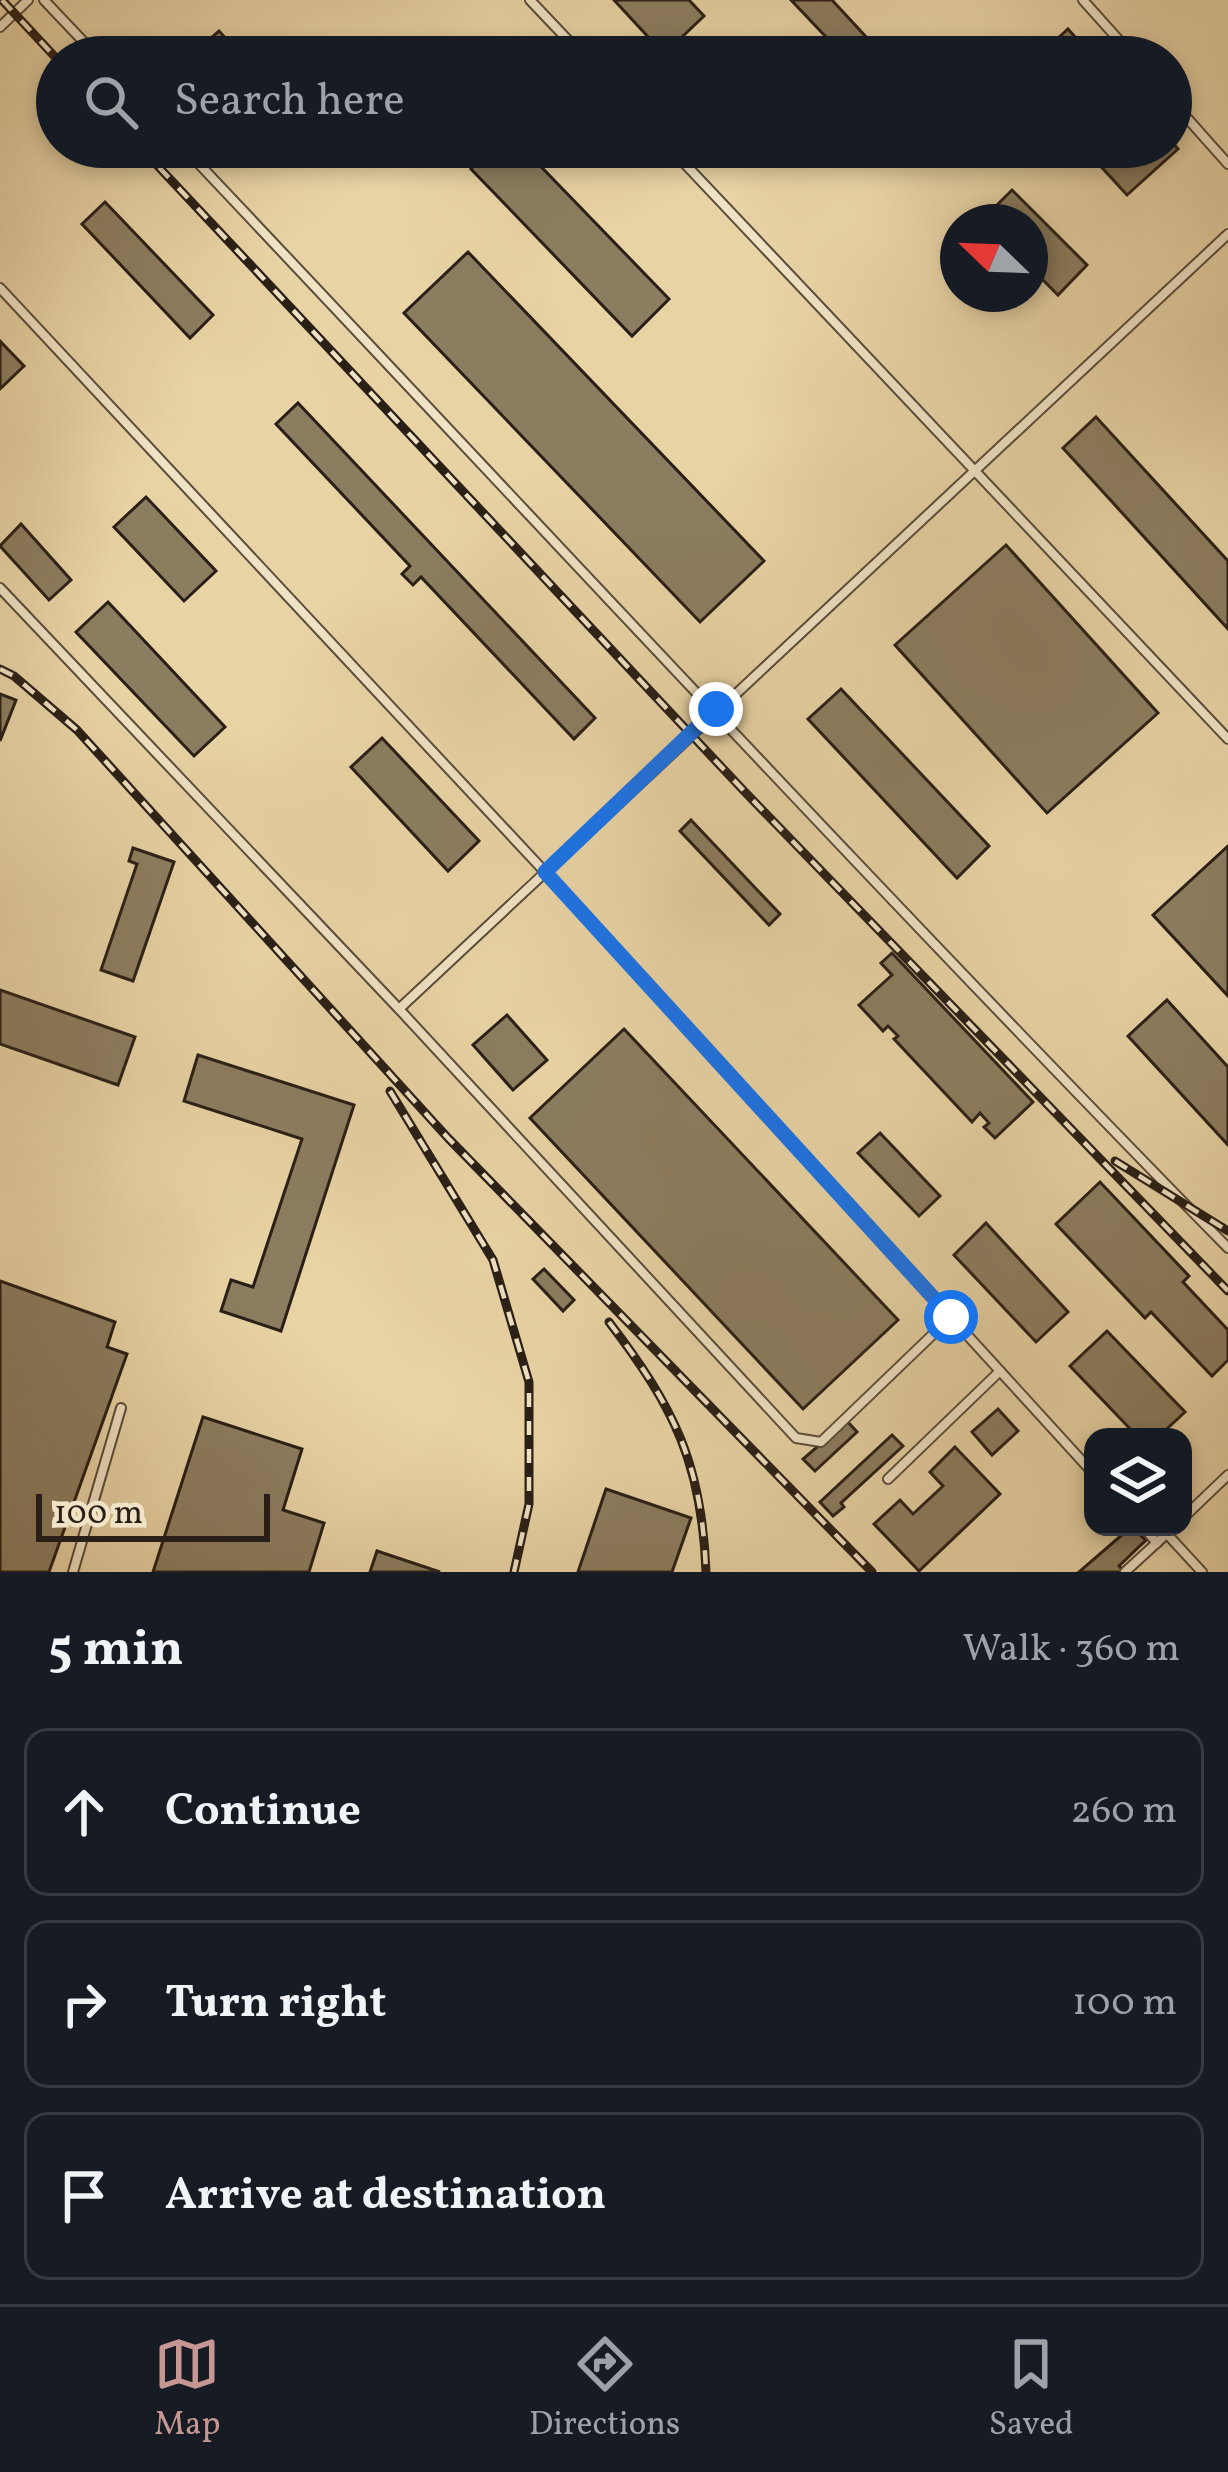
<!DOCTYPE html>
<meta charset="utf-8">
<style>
body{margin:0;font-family:Vollkorn,serif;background:#20242c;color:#f1f3f6}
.controls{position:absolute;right:36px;bottom:36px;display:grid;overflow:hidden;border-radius:24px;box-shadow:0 6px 18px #0003}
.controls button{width:108px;height:108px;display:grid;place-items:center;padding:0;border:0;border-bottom:3px solid #363941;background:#171b24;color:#f1f3f6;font:60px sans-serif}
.compass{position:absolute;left:940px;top:204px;width:108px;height:108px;border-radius:50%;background:#171b24;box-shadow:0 6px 18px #0003;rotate:293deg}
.scale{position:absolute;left:36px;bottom:30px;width:234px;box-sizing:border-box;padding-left:12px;border:6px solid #291f16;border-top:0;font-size:33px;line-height:42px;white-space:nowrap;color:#291f16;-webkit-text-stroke:9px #f0e2c4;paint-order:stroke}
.stop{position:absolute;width:36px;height:36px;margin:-27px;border:9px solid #1a73e8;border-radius:50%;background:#fff}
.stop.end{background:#1a73e8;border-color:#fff;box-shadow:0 3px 12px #0008}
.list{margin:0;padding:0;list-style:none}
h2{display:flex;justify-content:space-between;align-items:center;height:156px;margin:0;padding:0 48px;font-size:51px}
h2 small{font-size:39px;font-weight:400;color:#9ea1a6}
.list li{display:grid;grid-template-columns:78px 1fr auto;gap:36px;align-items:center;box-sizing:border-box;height:168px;margin:0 24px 24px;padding:0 24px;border:3px solid #363941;border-radius:24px}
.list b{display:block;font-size:45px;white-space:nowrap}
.list em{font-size:39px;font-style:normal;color:#9ea1a6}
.icon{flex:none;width:66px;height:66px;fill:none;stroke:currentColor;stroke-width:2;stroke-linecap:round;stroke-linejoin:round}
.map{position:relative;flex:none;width:1228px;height:1572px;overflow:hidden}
.search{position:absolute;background:#171b24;box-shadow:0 6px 18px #0003;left:36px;right:36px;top:36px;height:132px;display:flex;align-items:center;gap:30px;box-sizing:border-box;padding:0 42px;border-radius:66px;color:#9ea1a6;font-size:45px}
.sheet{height:732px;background:#171b24}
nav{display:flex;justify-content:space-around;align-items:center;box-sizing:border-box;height:168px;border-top:3px solid #363941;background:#171b24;font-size:33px;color:#9ea1a6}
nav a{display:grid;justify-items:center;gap:6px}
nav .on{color:#c59692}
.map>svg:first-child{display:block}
.building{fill:#8c7d60;stroke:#291f16;stroke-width:3}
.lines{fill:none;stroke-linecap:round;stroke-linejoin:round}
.lane-casing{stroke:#594c3a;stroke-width:12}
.lane{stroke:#f0e2c4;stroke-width:8}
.rail-casing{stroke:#291f16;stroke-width:9}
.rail{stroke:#f0e2c4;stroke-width:4.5;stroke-dasharray:14;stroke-linecap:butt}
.route{stroke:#1a73e8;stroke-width:15}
</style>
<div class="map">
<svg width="1228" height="1572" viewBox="0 0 1228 1572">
<rect width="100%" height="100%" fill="#e8d3a5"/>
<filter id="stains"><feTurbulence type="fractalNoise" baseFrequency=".00167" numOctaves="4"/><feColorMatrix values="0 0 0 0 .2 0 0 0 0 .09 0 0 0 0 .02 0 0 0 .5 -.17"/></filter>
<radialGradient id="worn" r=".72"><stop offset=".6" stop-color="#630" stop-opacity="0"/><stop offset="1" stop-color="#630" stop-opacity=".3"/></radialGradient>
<g class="building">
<polygon points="614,0 689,0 704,16 664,54"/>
<polygon points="791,0 832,0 880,52 875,57 845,57"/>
<polygon points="1068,29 1093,57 1038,57"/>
<polygon points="219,31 238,52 233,57 189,57"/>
<polygon points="1171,141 1178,149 1127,195 1095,160 1109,147 1171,147"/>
<polygon points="493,147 522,147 669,299 632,336 471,169"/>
<polygon points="1012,190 1087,265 1058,295 1030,267 1030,222 987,222 983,219"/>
<polygon points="105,202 213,315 190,338 82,224"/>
<polygon points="468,252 764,561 700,622 404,313"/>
<polygon points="0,341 24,366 0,389"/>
<polygon points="298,403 595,718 574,739 421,577 413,585 402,574 410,566 276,424"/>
<polygon points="1096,417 1228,561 1228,629 1063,448"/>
<polygon points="146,497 216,571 184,601 114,527"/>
<polygon points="21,524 71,580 49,600 0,546"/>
<polygon points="1006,545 1158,713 1047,813 895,645"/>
<polygon points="108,602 225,727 194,756 76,632"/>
<polygon points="841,689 989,846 957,878 808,719"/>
<polygon points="0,694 16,700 0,741"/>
<polygon points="382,738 479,841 448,871 351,767"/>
<polygon points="691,820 780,914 769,925 680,831"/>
<polygon points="1228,846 1228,996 1153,915"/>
<polygon points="133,848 174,862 133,981 101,970 137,864 129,861"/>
<polygon points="892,953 1033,1102 995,1138 984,1127 989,1123 980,1113 972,1122 894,1039 898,1036 888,1026 883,1031 859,1005 892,975 881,963"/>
<polygon points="0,990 135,1037 118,1085 0,1044"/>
<polygon points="1167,1000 1228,1067 1228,1145 1128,1036"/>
<polygon points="507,1015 547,1060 513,1090 473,1045"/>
<polygon points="624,1029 898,1320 803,1409 530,1118"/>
<polygon points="198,1055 354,1105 281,1331 221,1311 231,1280 253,1287 302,1139 184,1101"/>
<polygon points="880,1133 940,1196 919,1216 858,1153"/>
<polygon points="1100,1182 1189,1276 1183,1282 1228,1330 1228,1360 1212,1376 1151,1312 1145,1318 1056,1224"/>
<polygon points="986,1223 1068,1312 1036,1342 954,1255"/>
<polygon points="544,1269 574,1300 563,1311 533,1279"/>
<polygon points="0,1281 115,1322 107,1347 127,1354 49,1572 0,1572"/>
<polygon points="1107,1331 1185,1412 1158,1437 1138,1437 1070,1366"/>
<polygon points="998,1409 1018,1431 992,1455 972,1432"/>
<polygon points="203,1417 302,1449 283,1510 324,1523 309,1572 153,1572"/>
<polygon points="847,1421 857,1432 815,1471 803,1459"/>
<polygon points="892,1435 903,1446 841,1503 844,1507 833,1516 820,1502"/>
<polygon points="955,1447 1000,1494 919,1571 874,1524 900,1500 913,1514 943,1486 930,1472"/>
<polygon points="606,1489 691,1518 672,1572 578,1572"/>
<polygon points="1131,1527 1146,1540 1119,1566 1125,1572 1079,1572"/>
<polygon points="377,1551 440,1572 370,1572"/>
</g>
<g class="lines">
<defs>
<g id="lane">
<polyline points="44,0 98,57"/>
<polyline points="530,0 584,57"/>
<polyline points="1083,0 1134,57"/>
<polyline points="0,27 28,0"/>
<polyline points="1171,100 1228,164"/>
<path d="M 183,147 C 531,515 874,887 1228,1248"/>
<polyline points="669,147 1228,739"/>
<polyline points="0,288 545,872 1093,1473"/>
<polyline points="0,588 399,1009 796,1438 821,1442 951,1317"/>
<polyline points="399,1009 1228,234"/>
<polyline points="888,1479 1000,1371"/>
<polyline points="1183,1518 1228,1475"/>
<polyline points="1143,1527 1157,1543"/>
<polyline points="1167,1534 1202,1572"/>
<polyline points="73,1572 121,1408"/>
<polyline points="1125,1572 1174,1527"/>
</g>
</defs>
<use href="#lane" class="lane-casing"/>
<use href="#lane" class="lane"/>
<defs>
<g id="rail">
<polyline points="2,0 57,59"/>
<polyline points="140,147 744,791 1228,1291"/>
<polyline points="0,669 14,676 77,730 448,1138 872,1572"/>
<polyline points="390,1091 493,1260 529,1382 529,1504 514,1572"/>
<polyline points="1115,1161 1228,1231"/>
<path d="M 609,1322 C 674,1407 702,1463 706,1572"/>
</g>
</defs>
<use href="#rail" class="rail-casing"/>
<use href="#rail" class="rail"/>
</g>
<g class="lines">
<polyline class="route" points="716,709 545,872 951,1317"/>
</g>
<rect width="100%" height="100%" filter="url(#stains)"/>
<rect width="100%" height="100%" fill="url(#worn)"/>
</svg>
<div class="controls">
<button><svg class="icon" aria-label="layers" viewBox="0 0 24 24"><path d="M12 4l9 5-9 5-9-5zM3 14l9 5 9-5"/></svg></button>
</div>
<svg class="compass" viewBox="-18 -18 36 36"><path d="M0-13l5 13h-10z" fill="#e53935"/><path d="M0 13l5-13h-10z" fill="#9ea1a6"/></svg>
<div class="scale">100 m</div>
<div class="stop" style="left:951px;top:1317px"></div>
<div class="stop end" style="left:716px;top:709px"></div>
<div class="search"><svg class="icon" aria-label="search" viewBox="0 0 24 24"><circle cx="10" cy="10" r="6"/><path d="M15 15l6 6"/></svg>Search here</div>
</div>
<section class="sheet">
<h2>5 min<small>Walk · 360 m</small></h2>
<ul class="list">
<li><svg class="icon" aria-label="ahead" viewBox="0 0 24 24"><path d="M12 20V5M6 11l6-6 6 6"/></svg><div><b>Continue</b></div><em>260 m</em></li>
<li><svg class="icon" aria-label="right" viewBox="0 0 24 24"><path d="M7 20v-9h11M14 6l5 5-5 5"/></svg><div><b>Turn right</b></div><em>100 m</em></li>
<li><svg class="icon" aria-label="arrive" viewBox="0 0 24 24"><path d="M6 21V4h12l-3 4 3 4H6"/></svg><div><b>Arrive at destination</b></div></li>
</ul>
</section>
<nav>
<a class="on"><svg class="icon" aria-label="map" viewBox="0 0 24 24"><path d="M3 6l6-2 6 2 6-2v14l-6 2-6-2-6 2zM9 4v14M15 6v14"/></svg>Map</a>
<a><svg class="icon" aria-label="directions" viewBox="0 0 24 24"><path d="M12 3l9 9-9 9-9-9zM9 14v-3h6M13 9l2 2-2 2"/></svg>Directions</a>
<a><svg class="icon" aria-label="saved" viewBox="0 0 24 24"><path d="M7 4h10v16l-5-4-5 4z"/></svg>Saved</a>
</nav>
